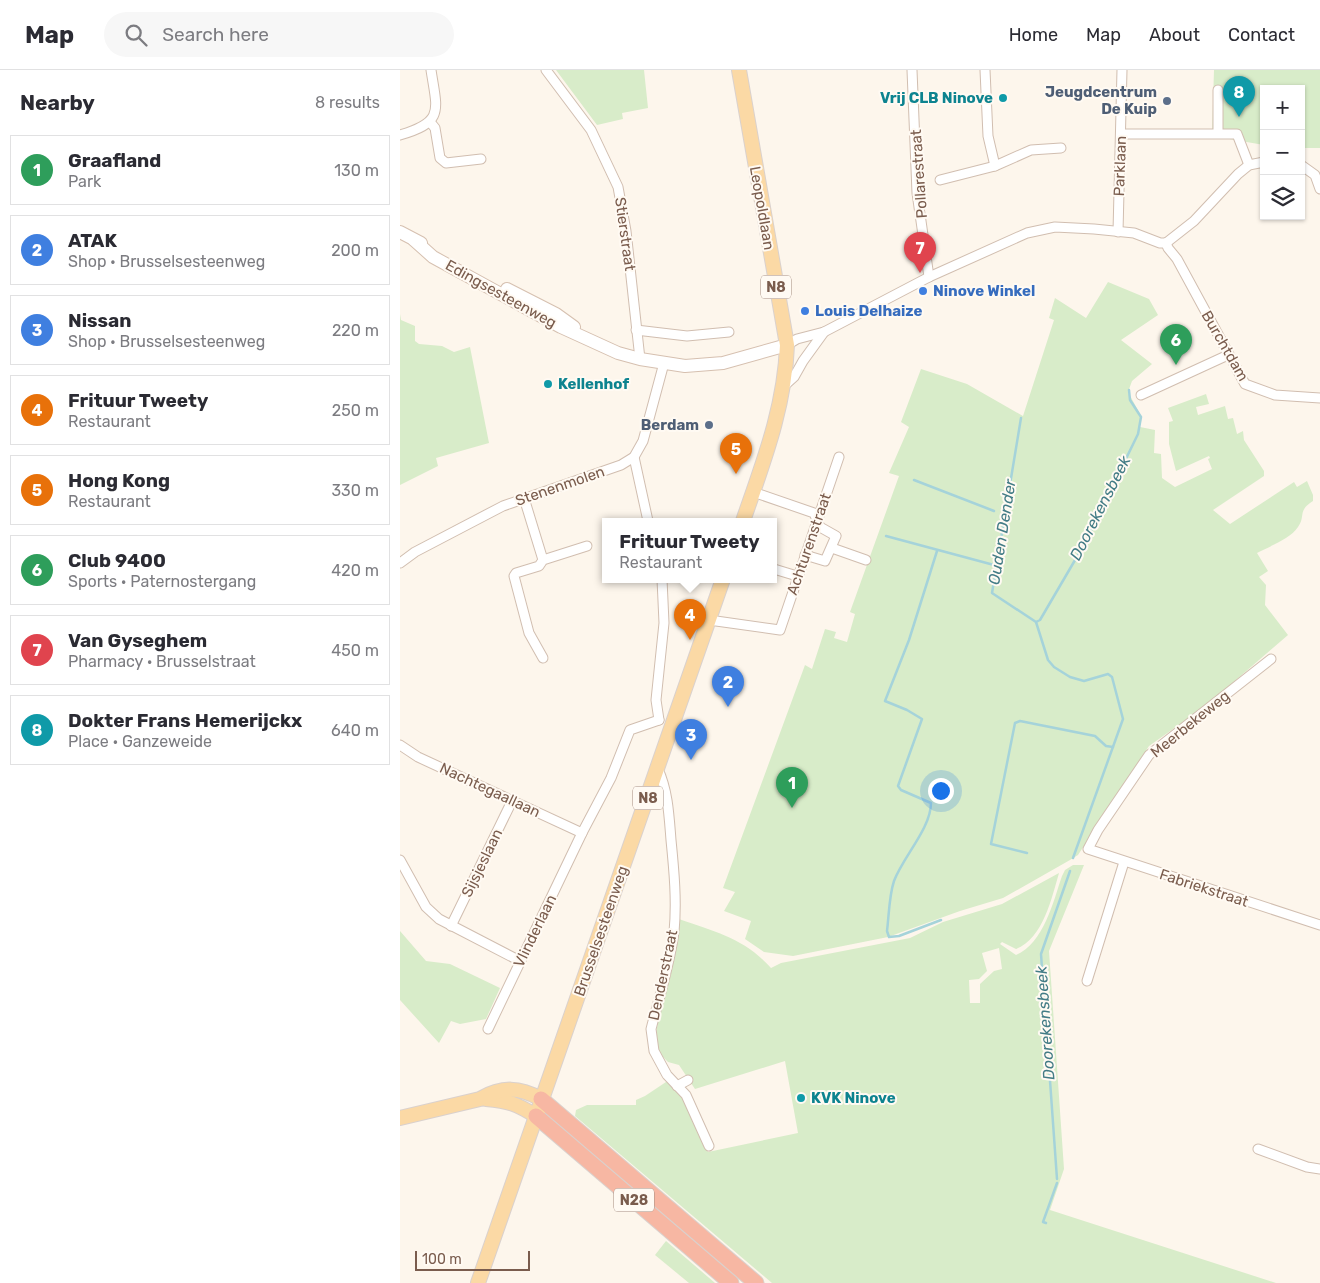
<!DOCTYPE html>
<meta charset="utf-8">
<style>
body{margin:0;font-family:Rubik,sans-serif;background:#f7f7f7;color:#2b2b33}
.controls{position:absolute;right:15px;top:15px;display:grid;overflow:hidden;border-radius:0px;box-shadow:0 1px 4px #0004}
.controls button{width:45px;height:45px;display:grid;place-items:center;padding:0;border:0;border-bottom:1px solid #e1e1e2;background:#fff;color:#2b2b33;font:25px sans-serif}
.scale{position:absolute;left:15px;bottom:12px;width:115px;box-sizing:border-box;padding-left:5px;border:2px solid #7a5c4d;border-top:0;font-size:14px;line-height:18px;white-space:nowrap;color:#7a5c4d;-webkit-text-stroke:4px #fffaf3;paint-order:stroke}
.you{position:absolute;left:540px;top:720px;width:18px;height:18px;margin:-12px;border:4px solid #fff;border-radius:50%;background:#1a73e8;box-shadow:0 0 0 8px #1a73e833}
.badge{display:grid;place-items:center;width:32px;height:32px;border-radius:50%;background:#b45309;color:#fff;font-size:16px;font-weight:700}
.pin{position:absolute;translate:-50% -41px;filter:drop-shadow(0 1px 2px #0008)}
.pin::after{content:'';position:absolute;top:26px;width:18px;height:15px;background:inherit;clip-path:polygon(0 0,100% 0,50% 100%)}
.popup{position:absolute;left:202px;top:448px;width:175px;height:65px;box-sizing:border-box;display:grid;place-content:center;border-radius:0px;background:#fff;filter:drop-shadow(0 1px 4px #0005);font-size:16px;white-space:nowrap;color:#7c7c81}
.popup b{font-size:19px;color:#2b2b33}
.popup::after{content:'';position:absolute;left:50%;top:100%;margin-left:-10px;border:10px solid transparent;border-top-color:#fff}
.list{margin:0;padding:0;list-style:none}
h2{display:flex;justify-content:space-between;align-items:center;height:65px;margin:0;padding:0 20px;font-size:21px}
h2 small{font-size:16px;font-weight:400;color:#7c7c81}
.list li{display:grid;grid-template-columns:32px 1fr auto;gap:15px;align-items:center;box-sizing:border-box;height:70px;margin:0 10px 10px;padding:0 10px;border:1px solid #e1e1e2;border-radius:0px}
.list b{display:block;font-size:19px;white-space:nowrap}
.list p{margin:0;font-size:16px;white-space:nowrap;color:#7c7c81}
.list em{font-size:16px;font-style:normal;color:#7c7c81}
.icon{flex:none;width:28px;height:28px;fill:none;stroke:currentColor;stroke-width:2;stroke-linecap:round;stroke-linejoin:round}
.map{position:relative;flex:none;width:920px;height:1213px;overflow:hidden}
header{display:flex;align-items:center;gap:30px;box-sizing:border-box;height:70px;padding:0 25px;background:#fff;border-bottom:1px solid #e1e1e2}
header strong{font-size:24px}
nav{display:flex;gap:28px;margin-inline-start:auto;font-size:18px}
.search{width:350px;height:45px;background:#f7f7f7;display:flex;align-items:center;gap:12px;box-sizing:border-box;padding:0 18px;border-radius:28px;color:#7c7c81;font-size:19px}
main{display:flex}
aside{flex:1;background:#fff}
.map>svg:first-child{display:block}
.green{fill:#d8ecc9;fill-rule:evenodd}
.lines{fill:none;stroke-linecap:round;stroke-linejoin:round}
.stream{stroke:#a5d3da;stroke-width:2.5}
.street-casing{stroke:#d1beb0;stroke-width:11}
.secondary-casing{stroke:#d6c0b0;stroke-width:14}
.primary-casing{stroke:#dad1cd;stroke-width:16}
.highway-casing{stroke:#dad1cd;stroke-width:17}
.street{stroke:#fff;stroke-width:9}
.secondary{stroke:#fff;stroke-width:12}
.primary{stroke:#fbd9a5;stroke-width:14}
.highway{stroke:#f7b7a3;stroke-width:15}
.culture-dot{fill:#0f9aa8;stroke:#fffaf3;stroke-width:2}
.service-dot{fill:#5c6f8a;stroke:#fffaf3;stroke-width:2}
.shop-dot{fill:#3f7fe0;stroke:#fffaf3;stroke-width:2}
.labels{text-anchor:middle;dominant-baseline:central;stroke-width:4;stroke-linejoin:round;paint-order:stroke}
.shield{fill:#fffaf3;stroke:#a28b7f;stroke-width:1}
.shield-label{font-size:14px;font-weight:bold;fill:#7a5c4d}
.service-label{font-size:15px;font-weight:bold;fill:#4e5e75;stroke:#fffaf3;text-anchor:end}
.culture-label{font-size:15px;font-weight:bold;fill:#0d838f;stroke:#fffaf3;text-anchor:start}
.street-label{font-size:15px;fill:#7a5c4d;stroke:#fffaf3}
.shop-label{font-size:15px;font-weight:bold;fill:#366cbe;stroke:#fffaf3;text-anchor:start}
.water-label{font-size:16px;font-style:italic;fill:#437c86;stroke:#fffaf3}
</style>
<header>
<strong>Map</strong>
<div class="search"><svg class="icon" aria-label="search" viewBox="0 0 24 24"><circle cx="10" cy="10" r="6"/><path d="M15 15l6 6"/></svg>Search here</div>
<nav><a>Home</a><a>Map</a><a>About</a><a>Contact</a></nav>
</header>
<main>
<aside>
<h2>Nearby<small>8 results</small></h2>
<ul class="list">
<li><span class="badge" style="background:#2e9e5b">1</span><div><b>Graafland</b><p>Park</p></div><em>130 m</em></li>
<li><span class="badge" style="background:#3f7fe0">2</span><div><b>ATAK</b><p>Shop · Brusselsesteenweg</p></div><em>200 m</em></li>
<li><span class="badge" style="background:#3f7fe0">3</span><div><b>Nissan</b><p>Shop · Brusselsesteenweg</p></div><em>220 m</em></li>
<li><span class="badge" style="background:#e8710a">4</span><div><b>Frituur Tweety</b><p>Restaurant</p></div><em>250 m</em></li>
<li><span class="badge" style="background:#e8710a">5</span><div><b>Hong Kong</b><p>Restaurant</p></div><em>330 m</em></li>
<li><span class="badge" style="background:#2e9e5b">6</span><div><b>Club 9400</b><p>Sports · Paternostergang</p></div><em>420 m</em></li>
<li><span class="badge" style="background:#e0444e">7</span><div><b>Van Gyseghem</b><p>Pharmacy · Brusselstraat</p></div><em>450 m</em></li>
<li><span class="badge" style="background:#0f9aa8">8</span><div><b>Dokter Frans Hemerijckx</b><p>Place · Ganzeweide</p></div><em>640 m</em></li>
</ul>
</aside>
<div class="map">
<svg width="920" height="1213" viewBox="0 0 920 1213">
<rect width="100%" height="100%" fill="#fdf6ec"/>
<g class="green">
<polygon points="156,0 244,0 248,38 222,43 223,49 197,55"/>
<polygon points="814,0 920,0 920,78 901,78 901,19 864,19 864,75 812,66"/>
<path d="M 708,212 L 749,229 L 758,245 L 721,270 L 752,294 L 732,311 L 728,322 L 740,344 L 740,357 L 755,360 L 754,383 L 761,384 L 762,408 L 775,417 L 812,399 L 808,389 L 810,388 L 809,386 L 776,401 L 769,374 L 769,352 L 773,351 L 768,338 L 806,324 L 809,334 L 796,337 L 798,345 L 825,336 L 828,349 L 833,348 L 837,364 L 843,361 L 844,370 L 864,401 L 864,406 L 813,440 L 830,454 L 894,412 L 897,417 L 907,411 L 913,425 L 913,431 C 897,441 906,446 898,457 C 890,469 870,476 857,483 L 868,501 L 859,507 L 866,515 L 865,535 L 888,565 L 807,635 L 749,676 L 678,785 L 670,790 L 603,828 L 560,841 L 488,867 L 393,886 L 364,882 L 345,869 L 351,851 L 324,841 L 335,822 L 323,818 L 405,595 L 412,599 L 425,559 L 436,562 L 434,568 L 447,572 L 455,544 L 450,542 L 499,406 L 489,403 L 509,357 L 501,352 L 521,299 L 567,314 L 623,346 L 654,250 L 649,248 L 655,228 L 686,248 Z"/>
<polygon points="0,244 1,250 15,256 15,271 19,274 42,276 54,282 70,277 89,373 36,388 38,396 0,415"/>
<path d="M 673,795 L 684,795 L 649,881 L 664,1099 L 650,1140 L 876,1213 L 372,1213 L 175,1046 L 176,1040 L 187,1035 L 236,1035 L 236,1030 L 245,1026 L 269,1010 L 281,1026 L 308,1082 L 398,1063 L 385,991 L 295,1019 L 279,995 L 268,992 L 260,984 L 255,967 L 279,849 C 316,862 344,868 371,898 L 381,893 L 510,868 L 543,852 L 602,834 L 659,803 C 652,827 643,869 616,879 L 602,872 L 600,874 L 616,885 C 644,873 653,832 662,806 L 665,800 ZM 599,878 L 602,899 L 594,901 L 580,914 L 580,933 L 570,933 L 569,910 L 579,909 L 587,901 L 582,883 Z"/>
<polygon points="0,861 26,891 50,894 100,918 86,949 60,954 51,951 39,973 0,930"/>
<polygon points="266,1171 315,1213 289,1213 255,1185"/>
</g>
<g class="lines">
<g class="stream">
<polyline points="621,348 592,523 636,552 648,590 654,597 670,607 684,611 708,604 712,607 723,649 673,788"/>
<polyline points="514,410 594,441"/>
<polyline points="486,466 594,495"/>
<path d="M 537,481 L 509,570 L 485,631 L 507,640 L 522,649 L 498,716 L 501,720 L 531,733 C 531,758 503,787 494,811 C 489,826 489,845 487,861 L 489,867 L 499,866 L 541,850"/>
<polyline points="636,552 640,550 685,473 738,364 741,347 730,330 729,320"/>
<polyline points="627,783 591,774 615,653 620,651 695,666 706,676 713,677"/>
<polyline points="657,1109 641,884 670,801"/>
<polyline points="646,1153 643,1152 657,1113"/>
</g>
<defs>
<g id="street">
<polyline points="146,0 191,60 218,117 226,161 240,289"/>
<polyline points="512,0 517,123 529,207"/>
<polyline points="585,0 588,66 595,96 631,80 661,78"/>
<polyline points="30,52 35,58 40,88 46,93 81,89"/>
<polyline points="818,62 818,20"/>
<polyline points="721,64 837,64 849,95"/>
<path d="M 0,65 C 45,52 37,40 31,0"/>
<polyline points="901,95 915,105 920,119"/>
<polyline points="540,110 595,96"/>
<polyline points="718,162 722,0"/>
<polyline points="766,173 768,178 777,189 845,314 875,325 920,328"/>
<polyline points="766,173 794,151 838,104 849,95 864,92"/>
<polyline points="236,260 287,266 329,262"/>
<polyline points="387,275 397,269 424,262 529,207 627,163 655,157 694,159 734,163 760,173 766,173"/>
<polyline points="384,316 394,307 403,291 424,262"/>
<polyline points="741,325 828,285"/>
<polyline points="234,387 248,451"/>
<polyline points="353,422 414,443 420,457 436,466 425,491 405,485"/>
<polyline points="124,428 143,490"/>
<polyline points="432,478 466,490"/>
<polyline points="0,493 15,482 103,436 221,395 234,387 243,371 264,293"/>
<polyline points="374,499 397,506"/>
<polyline points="309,550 380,560 439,387"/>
<polyline points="143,588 129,563 114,506 116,503 139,496 143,490 187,476"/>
<polyline points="871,589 749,685 698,760 688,779 920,855"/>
<polyline points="259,650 256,630 264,553 262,509"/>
<polyline points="0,675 18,687 182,763"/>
<path d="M 258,699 C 268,721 269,745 271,770 C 274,800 277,832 274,862 C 270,894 259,928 251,959 L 254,981 L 267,1005 L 286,1025 L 309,1076"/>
<polyline points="0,790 26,837 39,849 120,891"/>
<polyline points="51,856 112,731"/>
<polyline points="687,911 724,792"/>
<polyline points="88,959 182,763 211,708 230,660 259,650"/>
<polyline points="277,1016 288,1010"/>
<polyline points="858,1079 907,1097 920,1099"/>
</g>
<g id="secondary">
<polyline points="0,162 21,173"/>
<polyline points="14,170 33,187 161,257 218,283 240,289 285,296 323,293 387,275"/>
<polyline points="107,219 156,244 174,257"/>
</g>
<g id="primary">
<path d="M 339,0 L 387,275 C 385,337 363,393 343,451"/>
<path d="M 86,1029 C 109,1031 117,1034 136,1046"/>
<path d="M 0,1048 L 80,1029 C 102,1016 120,1017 141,1029"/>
<polyline points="78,1213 323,509"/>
</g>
<g id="highway">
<polyline points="141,1029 356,1213"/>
<polyline points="136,1046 331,1213"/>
</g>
</defs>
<use href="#street" class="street-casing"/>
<use href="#secondary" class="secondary-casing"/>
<use href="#primary" class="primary-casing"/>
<use href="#highway" class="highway-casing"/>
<use href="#street" class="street"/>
<use href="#secondary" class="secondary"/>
<use href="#primary" class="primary"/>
<use href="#highway" class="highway"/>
</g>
<g class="culture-dot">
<circle cx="603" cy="28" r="5"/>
<circle cx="148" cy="314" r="5"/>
<circle cx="401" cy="1028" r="5"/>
</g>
<g class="service-dot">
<circle cx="767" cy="31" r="5"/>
<circle cx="309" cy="355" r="5"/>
</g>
<g class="shop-dot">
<circle cx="523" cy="221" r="5"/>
<circle cx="405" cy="241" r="5"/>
</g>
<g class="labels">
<g class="shield">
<rect x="361" y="205.5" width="30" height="23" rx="4"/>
<rect x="233" y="716.5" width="30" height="23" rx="4"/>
<rect x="214" y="1118.5" width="40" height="23" rx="4"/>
</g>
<g class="shield-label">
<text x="376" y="217">N8</text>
<text x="248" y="728">N8</text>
<text x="234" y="1130">N28</text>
</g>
<g class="service-label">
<text x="757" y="22">Jeugdcentrum<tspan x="757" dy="17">De Kuip</tspan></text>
<text x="299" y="355">Berdam</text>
</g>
<g class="culture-label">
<text x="593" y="28" text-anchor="end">Vrij CLB Ninove</text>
<text x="158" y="314">Kellenhof</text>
<text x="411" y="1028">KVK Ninove</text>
</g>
<g class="street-label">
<text transform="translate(720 96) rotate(-88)">Parklaan</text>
<text transform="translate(519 104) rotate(-94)">Pollarestraat</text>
<text transform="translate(362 138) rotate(80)">Leopoldlaan</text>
<text transform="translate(225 164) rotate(82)">Stierstraat</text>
<text transform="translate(101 224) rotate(29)">Edingsesteenweg</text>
<text transform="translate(825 276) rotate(60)">Burchtdam</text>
<text transform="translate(160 416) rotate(-19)">Stenenmolen</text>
<text transform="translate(409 474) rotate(-71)">Achturenstraat</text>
<text transform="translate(790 654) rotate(-39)">Meerbekeweg</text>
<text transform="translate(90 720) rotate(25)">Nachtegaallaan</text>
<text transform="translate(82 793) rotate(-64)">Sijsjeslaan</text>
<text transform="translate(804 818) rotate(18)">Fabriekstraat</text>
<text transform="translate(135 861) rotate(-64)">Vlinderlaan</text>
<text transform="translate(201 861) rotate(-71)">Brusselsesteenweg</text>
<text transform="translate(263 905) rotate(-78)">Denderstraat</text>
</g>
<g class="shop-label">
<text x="533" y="221">Ninove Winkel</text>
<text x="415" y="241">Louis Delhaize</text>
</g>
<g class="water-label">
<text transform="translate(700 438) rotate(-63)">Doorekensbeek</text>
<text transform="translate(602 462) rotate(-81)">Ouden Dender</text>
<text transform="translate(645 953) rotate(-94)">Doorekensbeek</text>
</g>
</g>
</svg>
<div class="controls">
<button>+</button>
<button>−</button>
<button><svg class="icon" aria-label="layers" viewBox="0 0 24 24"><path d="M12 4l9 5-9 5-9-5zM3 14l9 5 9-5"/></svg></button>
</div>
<div class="scale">100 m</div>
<div class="you"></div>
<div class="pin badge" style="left:392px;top:738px;background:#2e9e5b">1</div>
<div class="pin badge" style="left:328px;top:637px;background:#3f7fe0">2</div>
<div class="pin badge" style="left:291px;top:690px;background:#3f7fe0">3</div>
<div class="pin badge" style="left:290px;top:570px;background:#e8710a">4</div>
<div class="popup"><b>Frituur Tweety</b>Restaurant</div>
<div class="pin badge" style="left:336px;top:404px;background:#e8710a">5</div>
<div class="pin badge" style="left:776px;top:295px;background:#2e9e5b">6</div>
<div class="pin badge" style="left:520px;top:203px;background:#e0444e">7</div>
<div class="pin badge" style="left:839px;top:47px;background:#0f9aa8">8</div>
</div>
</main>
